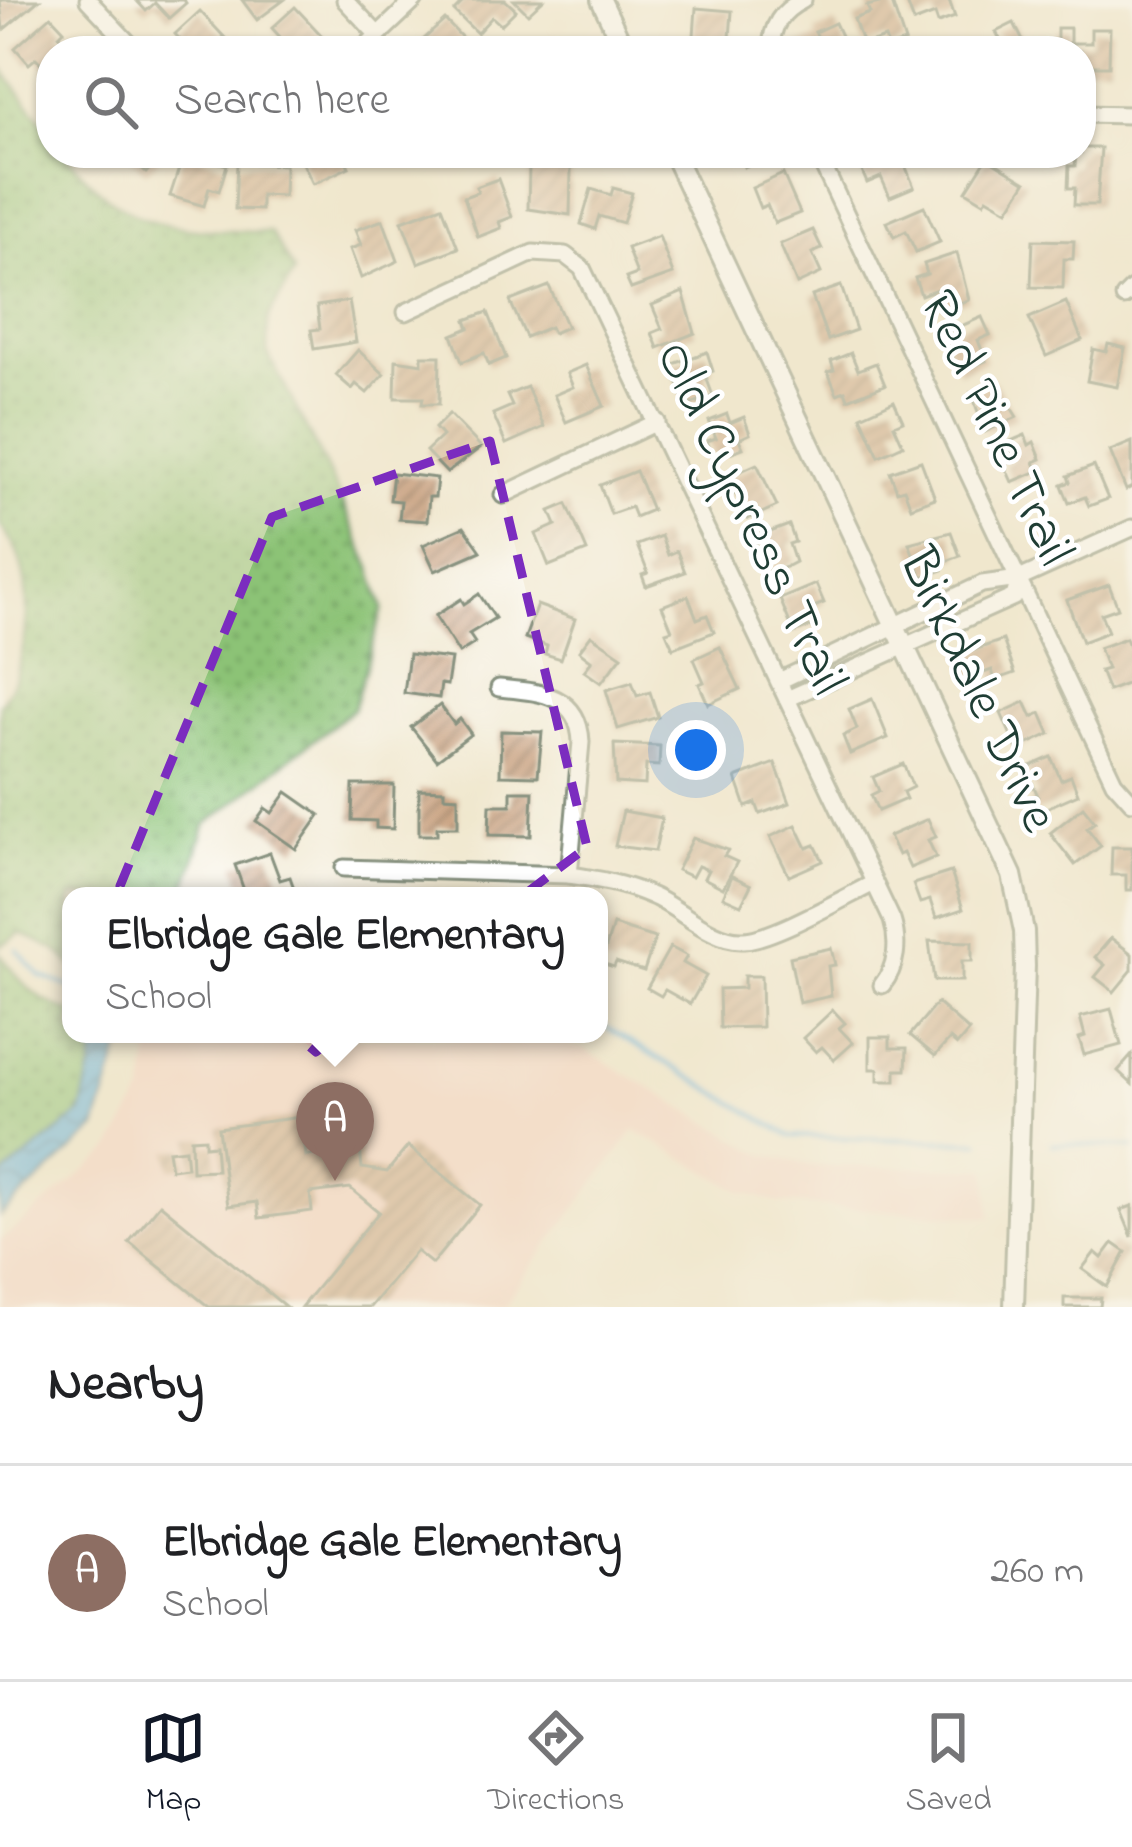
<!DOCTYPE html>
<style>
body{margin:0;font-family:"Indie Flower",sans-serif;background:#f6f6f6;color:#202124}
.you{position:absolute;left:696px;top:750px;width:42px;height:42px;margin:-30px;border:9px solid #fff;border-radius:50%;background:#1a73e8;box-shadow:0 0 0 18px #1a73e833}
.badge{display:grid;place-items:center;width:78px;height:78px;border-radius:50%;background:#111827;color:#fff;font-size:39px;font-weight:700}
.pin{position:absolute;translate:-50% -99px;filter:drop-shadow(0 3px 6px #0008)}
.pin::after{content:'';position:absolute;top:63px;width:42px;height:36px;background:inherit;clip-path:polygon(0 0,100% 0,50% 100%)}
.popup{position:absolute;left:62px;top:887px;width:546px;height:156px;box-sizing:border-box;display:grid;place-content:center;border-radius:24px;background:#fff;filter:drop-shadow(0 3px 9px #0005);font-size:39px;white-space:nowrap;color:#757577}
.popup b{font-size:45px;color:#202124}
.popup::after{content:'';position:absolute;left:50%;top:100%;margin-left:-24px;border:24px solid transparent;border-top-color:#fff}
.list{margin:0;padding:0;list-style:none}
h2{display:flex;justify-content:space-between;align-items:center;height:156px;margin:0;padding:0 48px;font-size:51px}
h2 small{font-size:39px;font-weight:400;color:#757577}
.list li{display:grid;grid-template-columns:78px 1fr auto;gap:36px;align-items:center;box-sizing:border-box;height:216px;padding:0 48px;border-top:3px solid #e0e0e0}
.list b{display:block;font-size:45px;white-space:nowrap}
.list p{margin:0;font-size:39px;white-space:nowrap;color:#757577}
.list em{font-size:39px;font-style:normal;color:#757577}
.icon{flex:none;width:66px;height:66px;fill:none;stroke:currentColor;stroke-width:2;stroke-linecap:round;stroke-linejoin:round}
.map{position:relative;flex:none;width:1132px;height:1307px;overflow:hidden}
.search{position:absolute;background:#fff;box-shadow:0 3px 9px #0004;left:36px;right:36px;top:36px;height:132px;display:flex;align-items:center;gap:30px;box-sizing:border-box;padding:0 42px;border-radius:48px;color:#757577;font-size:45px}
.sheet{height:372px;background:#fff}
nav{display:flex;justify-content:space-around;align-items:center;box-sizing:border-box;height:168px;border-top:3px solid #e0e0e0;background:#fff;font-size:33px;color:#757577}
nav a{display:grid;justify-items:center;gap:6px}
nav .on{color:#111827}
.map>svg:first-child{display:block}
.built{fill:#f6d2c3}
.grass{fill:url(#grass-dots);stroke:#568055;stroke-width:3}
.water{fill:url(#water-waves);stroke:#427789;stroke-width:3}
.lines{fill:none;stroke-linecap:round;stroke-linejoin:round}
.stream{stroke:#65b1de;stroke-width:4.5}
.building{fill:url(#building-hatch)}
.minor-casing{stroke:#889280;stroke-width:21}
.tertiary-casing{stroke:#889280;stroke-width:24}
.minor{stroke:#fff;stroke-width:15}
.tertiary{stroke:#fff;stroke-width:18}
.marked{fill:none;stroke:#7b2cbf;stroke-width:9;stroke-dasharray:24 15;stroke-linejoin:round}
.labels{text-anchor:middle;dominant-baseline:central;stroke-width:9;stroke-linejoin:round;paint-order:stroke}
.street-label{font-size:54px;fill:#1f3d34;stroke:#fff}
</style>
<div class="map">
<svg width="1132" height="1307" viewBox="0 0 1132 1307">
<defs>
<pattern id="grass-dots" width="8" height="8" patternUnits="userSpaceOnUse" patternTransform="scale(3)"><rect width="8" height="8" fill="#8cc376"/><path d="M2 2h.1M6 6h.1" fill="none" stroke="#72a062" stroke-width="1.8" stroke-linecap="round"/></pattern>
<pattern id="water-waves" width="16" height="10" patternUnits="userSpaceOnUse" patternTransform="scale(3)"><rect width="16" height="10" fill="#65b1de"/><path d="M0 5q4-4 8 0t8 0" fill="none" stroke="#5391b5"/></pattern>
<pattern id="building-hatch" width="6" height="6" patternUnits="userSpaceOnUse" patternTransform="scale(3)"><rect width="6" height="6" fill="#cba584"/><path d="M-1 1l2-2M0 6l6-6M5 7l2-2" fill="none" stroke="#a4886d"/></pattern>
</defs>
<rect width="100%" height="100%" fill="#fff"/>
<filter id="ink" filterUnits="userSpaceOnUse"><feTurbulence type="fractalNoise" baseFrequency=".00833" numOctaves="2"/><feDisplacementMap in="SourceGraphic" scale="24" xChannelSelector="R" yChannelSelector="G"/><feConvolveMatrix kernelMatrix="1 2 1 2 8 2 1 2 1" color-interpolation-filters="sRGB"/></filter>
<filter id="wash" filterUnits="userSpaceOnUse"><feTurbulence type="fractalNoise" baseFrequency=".004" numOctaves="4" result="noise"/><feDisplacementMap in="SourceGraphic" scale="48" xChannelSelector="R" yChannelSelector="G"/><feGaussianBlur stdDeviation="2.7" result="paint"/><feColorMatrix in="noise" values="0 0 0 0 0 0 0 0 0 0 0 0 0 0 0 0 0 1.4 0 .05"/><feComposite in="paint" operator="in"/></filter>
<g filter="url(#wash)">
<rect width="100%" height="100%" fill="#f0e7cd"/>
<polygon class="built" points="152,1034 551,1041 584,1049 762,1154 815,1166 987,1169 991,1218 779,1203 743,1192 635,1130 501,1307 0,1307 0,1241 111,1150 144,1092"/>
<g class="grass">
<path d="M 0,66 L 51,133 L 51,153 L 66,153 C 124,233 179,230 270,232 L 294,272 L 268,318 L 267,352 L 326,467 L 371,568 L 383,608 L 353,709 L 205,825 L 184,896 L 71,896 L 71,965 L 57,951 L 21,933 L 0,946 L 0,704 C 27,668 34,601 19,558 C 16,546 6,535 0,525 Z"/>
<path d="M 0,953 C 18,981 39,1002 71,1012 L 71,1034 L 99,1034 L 81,1113 L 0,1178 Z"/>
</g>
<polygon class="water" points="99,1034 125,1034 96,1129 0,1216 0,1178 81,1113"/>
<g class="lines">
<g class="stream">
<polyline points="17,950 40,976 71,987"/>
<polyline points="599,1023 790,1136 980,1142"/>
<polyline points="1052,1144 1132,1147"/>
</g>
</g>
<g id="blocks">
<g class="building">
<polygon points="0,0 39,0 3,30"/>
<polygon points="136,0 184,0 186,3 169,18 155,3 146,11"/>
<polygon points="242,0 284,0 257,20"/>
<polygon points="465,0 505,0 516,10 501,25 492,17 477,33 454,11"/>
<polygon points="514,0 543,0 528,14"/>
<polygon points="891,0 905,42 888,47 885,38 863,45 854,19 870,13 867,6"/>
<polygon points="906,0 949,0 955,17 938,23 935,14 914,22"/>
<polygon points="295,7 323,37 310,49 300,38 290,48 272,28"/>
<polygon points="696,8 732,11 729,51 693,50"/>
<polygon points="200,11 226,39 213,51 191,51 175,34"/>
<polygon points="51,16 64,30 59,35 73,51 51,51 51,74 36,58 29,64 15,48"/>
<polygon points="445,20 470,46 464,51 417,51 414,48"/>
<polygon points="835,23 848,51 800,51 798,46 818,37 815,32"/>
<polygon points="1014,23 1028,51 982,51 1001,41 996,32"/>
<polygon points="1057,28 1070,28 1070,43 1091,43 1091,29 1110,29 1109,66 1081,66 1081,51 1057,51"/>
<polygon points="1081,148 1101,148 1097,205 1074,205 1075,188 1068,188 1069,166 1075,166 1076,153 1081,153"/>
<polygon points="124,153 165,153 146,173"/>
<polygon points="184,153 227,165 219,191 209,188 204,206 170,196"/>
<polygon points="298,153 342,153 349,167 313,184"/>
<polygon points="738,153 767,153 769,157 744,167"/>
<polygon points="887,153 900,153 914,187 890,197 881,177 867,183 859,164"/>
<polygon points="987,158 1026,182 1008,210 987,198 984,202 966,191"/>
<polygon points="237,163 285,165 284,196 261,195 261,210 235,209"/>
<polygon points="529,167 571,168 570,215 528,209"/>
<polygon points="783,174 800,213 775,223 767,205 760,208 752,188"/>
<polygon points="498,179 512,217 499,222 501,228 478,237 464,197 478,192 476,187"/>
<polygon points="613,188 632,193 623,223 599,216 595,229 581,224 591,189 611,195"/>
<polygon points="442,206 458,248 418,263 402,221"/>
<polygon points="924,206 940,242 916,252 906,231 894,237 887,222"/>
<polygon points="383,220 398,261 361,278 350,249 361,245 355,230"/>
<polygon points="813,230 822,249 812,253 821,273 797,284 780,244"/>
<polygon points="659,236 673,274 631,289 626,278 637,274 627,248"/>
<polygon points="1033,240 1074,241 1073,259 1064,259 1063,288 1031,287"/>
<polygon points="957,253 969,300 944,308 937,289 921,295 915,278 927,274 924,264"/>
<polygon points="549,286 567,327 553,333 550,327 526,337 510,301"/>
<polygon points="841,286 856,330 828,340 812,296"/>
<polygon points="683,292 695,333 658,348 652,333 662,329 652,305"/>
<polygon points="349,301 356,342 314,349 311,330 320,329 317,306"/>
<polygon points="1066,302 1082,340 1046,356 1029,318"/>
<polygon points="488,312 506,358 489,365 484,353 462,362 452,335 469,328 466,320"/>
<polygon points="982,317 990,335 978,340 986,361 959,372 942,334"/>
<polygon points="1108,344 1125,348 1117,387 1087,381 1093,349 1106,352"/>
<polygon points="358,350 384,374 367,393 356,384 352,389 336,375"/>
<polygon points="707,352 713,371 705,374 713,396 686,406 671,365"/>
<polygon points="851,353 858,370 876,363 885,385 848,399 845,391 837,394 828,372 834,370 831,361"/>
<polygon points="422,356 440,356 439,404 422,404 423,398 395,398 396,360 422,364"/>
<polygon points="586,365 604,406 566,422 554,395 573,387 567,373"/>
<polygon points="994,380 1017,417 985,432 971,392"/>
<polygon points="527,387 544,427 506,444 493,414 512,406 507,395"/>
<polygon points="894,401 903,421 894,425 903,445 879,456 861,416"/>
<polygon points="449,414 481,447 447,473 426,451 442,436 435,428"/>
<polygon points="727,414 730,423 744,417 750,434 739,439 743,448 714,459 707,441 716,438 709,421"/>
<polygon points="1025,435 1029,445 1034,442 1041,459 1034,462 1038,471 1012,482 1004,464 1013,460 1006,443"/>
<polygon points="1132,442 1132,487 1126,490 1110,451"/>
<polygon points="921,461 935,498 911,507 904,489 897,491 890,472"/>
<polygon points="757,464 777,506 748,519 736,493 729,496 721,480"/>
<polygon points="1094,466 1108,499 1089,506 1085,497 1069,503 1062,485 1070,482 1068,476"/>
<polygon points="636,471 652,510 635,517 631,507 611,514 600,485"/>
<polygon points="393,473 437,478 435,497 429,497 427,521 399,519 401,501 390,500"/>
<polygon points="567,504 587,551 549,566 536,534 556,525 550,511"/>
<polygon points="789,525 795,542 789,544 795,562 768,576 754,538"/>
<polygon points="464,527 481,551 435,571 423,545"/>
<polygon points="951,532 960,556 941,563 943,570 922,577 909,543"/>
<polygon points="661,536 668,555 677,551 685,572 646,586 642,575 648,573 637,545"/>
<polygon points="816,584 824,603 808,609 815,625 794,633 780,599"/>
<polygon points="1109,585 1118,608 1101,614 1108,632 1082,642 1067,600"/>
<polygon points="479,594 495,618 469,634 475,643 459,653 435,616 461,599 464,604"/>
<polygon points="688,596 697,619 707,615 714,632 673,648 666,632 672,630 662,606"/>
<polygon points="537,605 575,619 561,659 545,654 547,646 525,638"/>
<polygon points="591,635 622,656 601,683 584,671 592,661 579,651"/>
<polygon points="1126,638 1132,654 1132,682 1108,691 1100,671 1107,669 1099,648"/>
<polygon points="1003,640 1015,673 995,680 992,670 969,678 960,655"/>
<polygon points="720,647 740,689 708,704 699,684 704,682 694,659"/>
<polygon points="409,654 451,659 447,685 441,684 439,698 404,693"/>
<polygon points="632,682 637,696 650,692 658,717 618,729 606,690"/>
<polygon points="872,699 888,738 850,754 843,736 857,729 849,709"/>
<polygon points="1025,702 1032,717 1041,713 1050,734 1017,749 1001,713"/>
<polygon points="440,705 454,724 460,719 471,734 437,760 411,727"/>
<polygon points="501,731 542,732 538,776 500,775"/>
<polygon points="614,744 660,746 659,766 646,765 645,785 616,783"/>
<polygon points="1051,757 1061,780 1071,776 1078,794 1035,813 1030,799 1038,796 1026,768"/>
<polygon points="775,763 790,803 760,814 756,803 746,807 736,778"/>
<polygon points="903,764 913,787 903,792 906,799 878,811 871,795 879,791 873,777"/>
<polygon points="353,785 394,785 393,829 376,828 376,821 352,820"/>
<polygon points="419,789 444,790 444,796 458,797 458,827 437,827 437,835 419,835"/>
<polygon points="511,791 533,791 531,836 489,835 490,805 511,805"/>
<polygon points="287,792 320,815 296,849 256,821 265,808 272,813"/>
<polygon points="1083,807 1095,822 1087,828 1101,846 1075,865 1050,833"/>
<polygon points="623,811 662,818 655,851 615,846"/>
<polygon points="928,819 936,837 928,840 936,857 910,868 903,853 898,855 889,836"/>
<polygon points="796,825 807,848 815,845 823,861 789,876 770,837"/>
<polygon points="693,838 728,850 724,856 737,862 723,888 704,878 708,870 698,866 692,877 677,870"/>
<polygon points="1112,847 1132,847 1132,890 1126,890 1126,875 1111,875"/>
<polygon points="270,853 280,880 290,877 296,894 246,896 235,865"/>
<polygon points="951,872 963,909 936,918 930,900 920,903 913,884"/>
<polygon points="732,876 751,885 741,905 723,897"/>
<polygon points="613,925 655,938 644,971 616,962 614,967 601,963"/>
<polygon points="1111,938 1132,954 1132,970 1114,992 1095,977 1105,965 1095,957"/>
<polygon points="929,941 972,942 972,961 962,961 962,981 934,981"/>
<polygon points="670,947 687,956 683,963 706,976 690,1004 665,990 661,996 647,988"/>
<polygon points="831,948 835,965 828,966 831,996 799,1003 790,957"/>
<polygon points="744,976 761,976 762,1027 720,1028 719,989 744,988"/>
<polygon points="937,1003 969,1031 957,1045 950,1039 935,1056 910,1035"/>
<polygon points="1111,1009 1121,1045 1084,1055 1079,1038 1085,1036 1080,1017"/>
<polygon points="833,1010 845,1023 839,1028 853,1043 834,1060 822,1047 816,1052 803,1038"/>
<polygon points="870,1037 890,1037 890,1048 907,1048 906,1070 896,1070 896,1081 878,1081 878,1069 870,1069"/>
<polygon points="1132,1055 1132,1084 1118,1071"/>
<polygon points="301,1117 306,1156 360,1149 362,1168 387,1172 408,1146 480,1205 432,1264 416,1251 370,1307 301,1307 379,1212 350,1188 310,1193 312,1211 259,1218 257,1202 228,1206 218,1128"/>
<polygon points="205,1138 205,1146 215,1145 217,1170 192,1171 191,1139"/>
<polygon points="185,1149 187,1167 171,1169 168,1151"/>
<polygon points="160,1204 286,1307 209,1307 129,1242"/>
<polygon points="1132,1206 1132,1237 1121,1210"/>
<polygon points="1113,1243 1126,1252 1107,1287 1082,1269 1095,1252 1102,1258"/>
<polygon points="1064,1298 1101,1298 1100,1307 1064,1307"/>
</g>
</g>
</g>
<g filter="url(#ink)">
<use href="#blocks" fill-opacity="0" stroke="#889280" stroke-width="3"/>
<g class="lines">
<defs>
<g id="minor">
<polyline points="88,0 136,51"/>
<polyline points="345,0 378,35"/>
<polyline points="361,51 415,0"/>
<path d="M 771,51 C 771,26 781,11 803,0"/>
<polyline points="1081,114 1132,115"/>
<polyline points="817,153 1114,782 1132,802"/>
<polyline points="1124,297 1132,289"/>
<path d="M 406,312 L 533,253 L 565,255 L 582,268 L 892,920 C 899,942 897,967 882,985"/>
<polyline points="503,495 657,422"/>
<polyline points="779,681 982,584 1019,579 1132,528"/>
<path d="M 499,688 C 538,692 579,693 581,742 L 569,875"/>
<polyline points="787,699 1014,597 1019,579"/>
<path d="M 344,868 L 569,875 C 598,879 625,884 652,896 C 680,908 712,942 744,940 C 773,939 845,897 874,883"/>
</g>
<g id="tertiary">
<polyline points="601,0 625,51"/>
<polyline points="673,153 1012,875 1024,931 1025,966 1014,1307"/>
</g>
</defs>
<use href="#minor" class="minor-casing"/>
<use href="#tertiary" class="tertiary-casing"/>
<use href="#minor" class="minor"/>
<use href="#tertiary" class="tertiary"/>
</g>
</g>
<path d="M0 0H1132V1307H0ZM 490,441 L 587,847 L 316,1052 L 120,886 L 272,517 Z" fill="#f0e7cd" fill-opacity=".55" fill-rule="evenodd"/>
<path class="marked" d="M 490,441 L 587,847 L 316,1052 L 120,886 L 272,517 Z"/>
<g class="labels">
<g class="street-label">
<text transform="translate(994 429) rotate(65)">Red Pine Trail</text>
<text transform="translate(749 519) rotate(65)">Old Cypress Trail</text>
<text transform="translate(976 691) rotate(65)">Birkdale Drive</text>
</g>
</g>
</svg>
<div class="you"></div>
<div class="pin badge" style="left:335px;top:1181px;background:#8d6e63">A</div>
<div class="popup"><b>Elbridge Gale Elementary</b>School</div>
<div class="search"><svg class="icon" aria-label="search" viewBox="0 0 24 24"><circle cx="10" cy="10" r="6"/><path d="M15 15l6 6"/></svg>Search here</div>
</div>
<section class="sheet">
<h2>Nearby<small></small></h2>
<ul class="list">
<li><span class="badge" style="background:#8d6e63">A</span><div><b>Elbridge Gale Elementary</b><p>School</p></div><em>260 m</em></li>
</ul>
</section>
<nav>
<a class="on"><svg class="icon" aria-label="map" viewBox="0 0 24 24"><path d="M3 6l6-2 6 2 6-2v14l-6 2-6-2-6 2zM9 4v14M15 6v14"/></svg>Map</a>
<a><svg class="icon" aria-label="directions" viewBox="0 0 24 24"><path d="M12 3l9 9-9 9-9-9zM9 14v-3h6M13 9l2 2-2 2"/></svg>Directions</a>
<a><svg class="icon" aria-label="saved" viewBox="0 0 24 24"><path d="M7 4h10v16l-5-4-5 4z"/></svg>Saved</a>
</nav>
